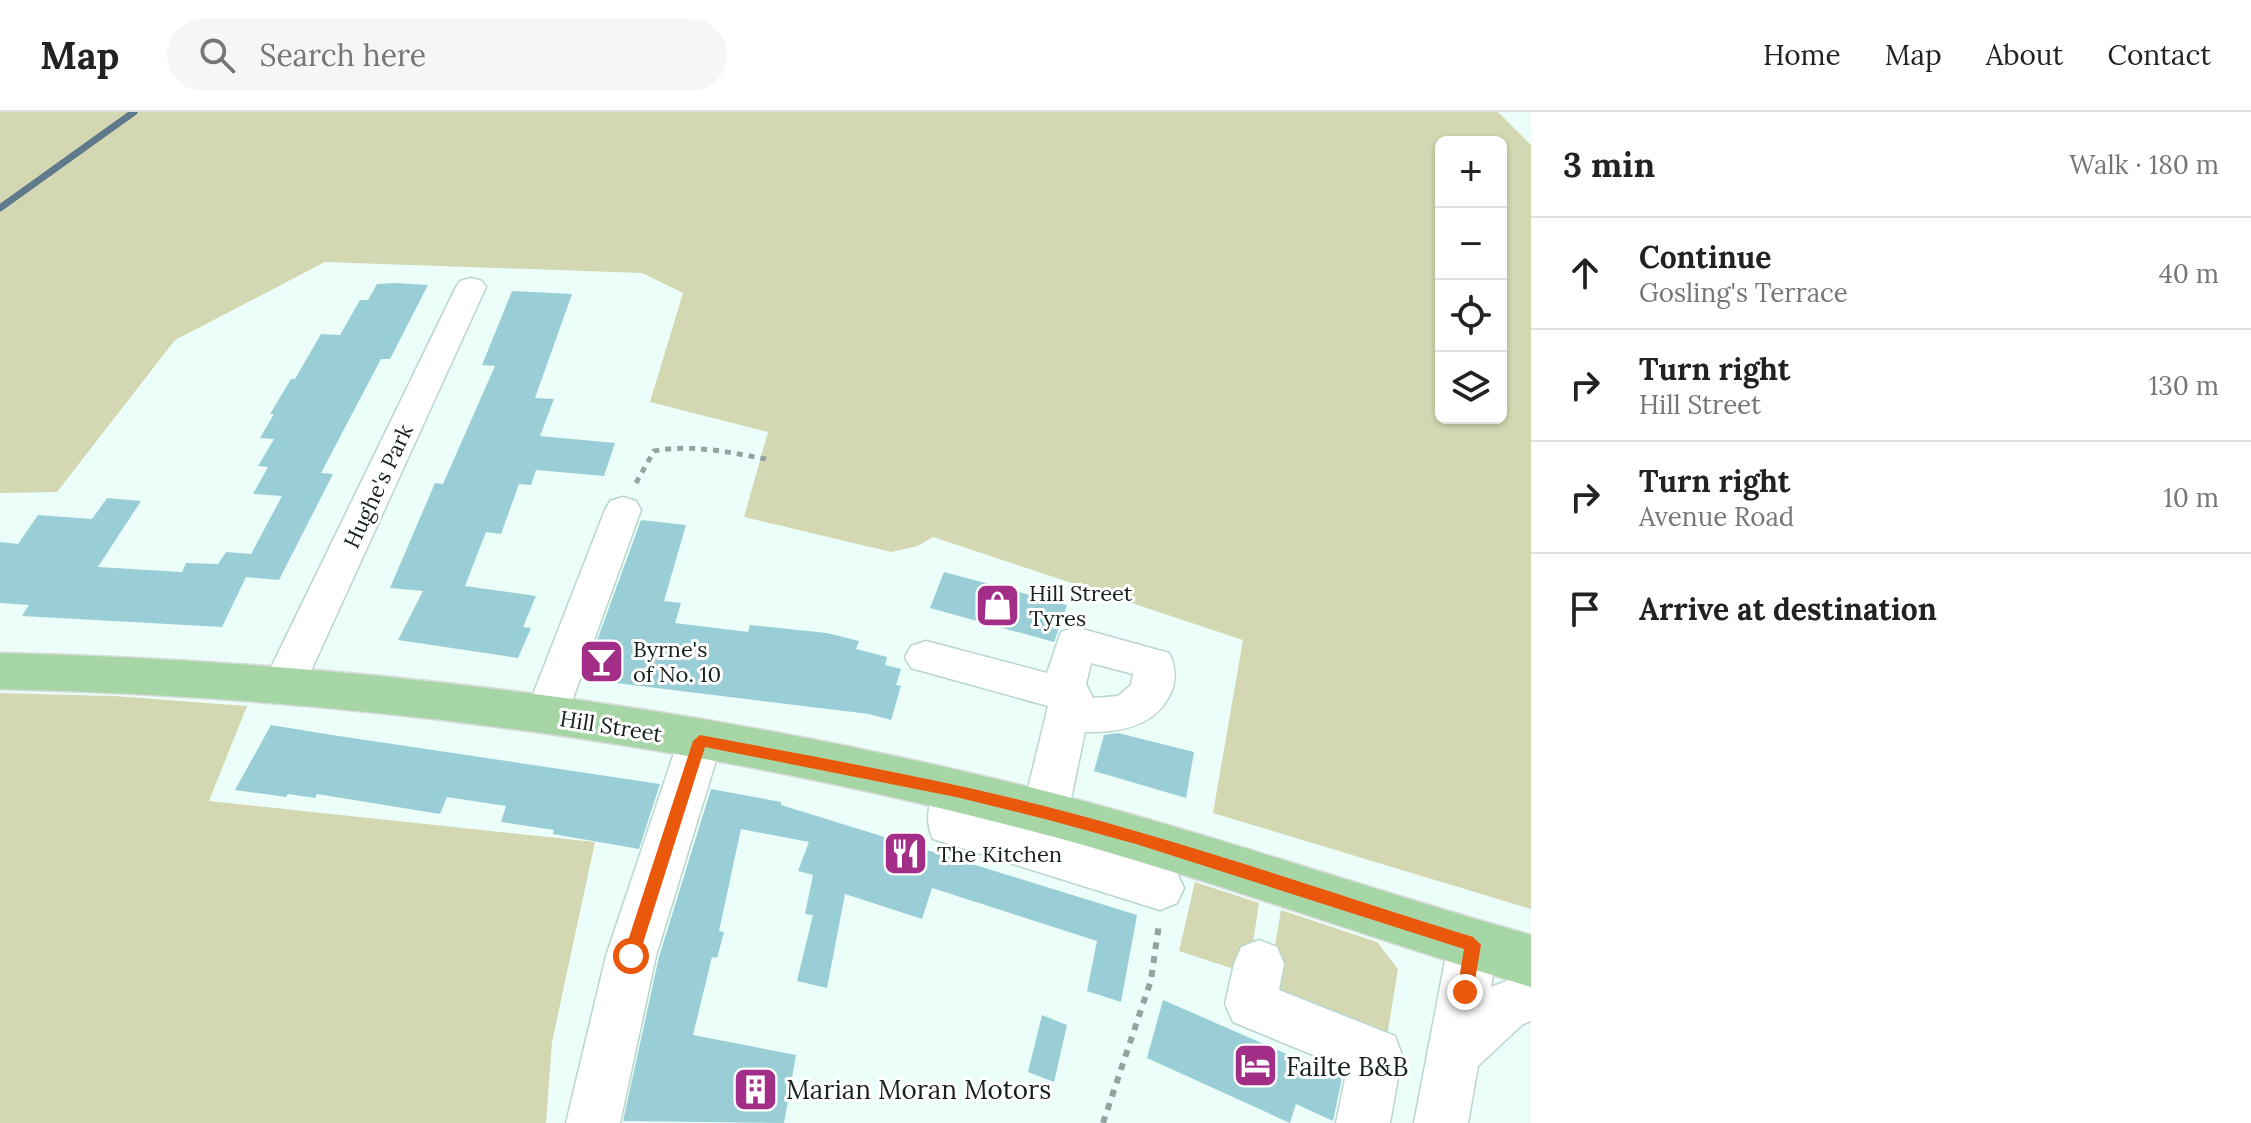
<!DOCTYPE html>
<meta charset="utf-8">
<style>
body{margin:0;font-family:Lora,serif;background:#f6f6f6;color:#222}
.controls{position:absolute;right:24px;top:24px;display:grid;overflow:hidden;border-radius:12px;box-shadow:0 2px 6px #0004}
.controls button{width:72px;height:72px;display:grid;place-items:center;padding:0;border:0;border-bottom:2px solid #e0e0e0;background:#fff;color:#222;font:40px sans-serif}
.stop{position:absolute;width:24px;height:24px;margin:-18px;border:6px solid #ea580c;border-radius:50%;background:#fff}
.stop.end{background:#ea580c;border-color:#fff;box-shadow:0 2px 8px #0008}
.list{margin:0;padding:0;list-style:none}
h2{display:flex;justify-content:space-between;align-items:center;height:104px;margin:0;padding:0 32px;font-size:34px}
h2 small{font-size:26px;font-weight:400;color:#767676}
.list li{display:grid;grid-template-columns:52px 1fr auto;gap:24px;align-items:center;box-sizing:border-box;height:112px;padding:0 32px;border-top:2px solid #e0e0e0}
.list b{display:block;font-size:30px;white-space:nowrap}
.list p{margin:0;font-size:26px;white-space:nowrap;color:#767676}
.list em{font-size:26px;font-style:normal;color:#767676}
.icon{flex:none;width:44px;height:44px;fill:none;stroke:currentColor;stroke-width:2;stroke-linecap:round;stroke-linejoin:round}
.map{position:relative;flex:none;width:1531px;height:1011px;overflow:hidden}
header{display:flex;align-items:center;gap:48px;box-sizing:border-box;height:112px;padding:0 40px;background:#fff;border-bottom:2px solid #e0e0e0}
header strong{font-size:38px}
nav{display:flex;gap:44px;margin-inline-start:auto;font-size:28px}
.search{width:560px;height:72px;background:#f6f6f6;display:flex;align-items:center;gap:20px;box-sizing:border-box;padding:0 28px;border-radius:44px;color:#767676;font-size:30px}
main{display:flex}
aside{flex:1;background:#fff}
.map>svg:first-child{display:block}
.green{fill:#d4d8b2;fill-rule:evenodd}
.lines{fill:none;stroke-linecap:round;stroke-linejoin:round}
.stream{stroke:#5f7a8c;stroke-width:7}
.building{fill:#9aced6}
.minor-casing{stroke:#b8d6cd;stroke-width:3}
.major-casing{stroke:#dadcdb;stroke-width:3}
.path-far1{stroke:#94a39f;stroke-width:5;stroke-dasharray:6 6;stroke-linecap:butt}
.path{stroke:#94a39f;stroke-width:6;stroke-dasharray:7 7;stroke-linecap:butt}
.minor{fill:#fff;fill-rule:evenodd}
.major{fill:#a6d5a6;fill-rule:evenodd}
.route{fill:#ea580c}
.labels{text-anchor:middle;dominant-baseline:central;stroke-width:6;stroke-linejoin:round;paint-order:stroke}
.street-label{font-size:22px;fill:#17221f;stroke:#fff}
.poi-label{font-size:22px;fill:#17221f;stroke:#fff;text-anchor:start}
.near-poi-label{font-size:26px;fill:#17221f;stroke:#fff;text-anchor:start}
</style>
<header>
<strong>Map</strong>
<div class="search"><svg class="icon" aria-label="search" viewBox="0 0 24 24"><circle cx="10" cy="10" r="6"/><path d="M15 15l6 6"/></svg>Search here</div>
<nav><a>Home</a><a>Map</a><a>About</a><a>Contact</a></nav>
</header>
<main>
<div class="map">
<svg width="1531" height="1011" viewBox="0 0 1531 1011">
<rect width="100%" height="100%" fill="#ecfef9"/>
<g class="green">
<path d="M 0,0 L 1498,0 L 1531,33 L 1531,797 L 1213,701 L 1243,528 L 933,425 L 918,434 L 891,440 L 744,405 L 768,320 L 650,290 L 683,181 L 642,161 L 325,150 L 175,228 L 57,380 L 0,381 ZM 1441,30 L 1501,30 L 1501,306 L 1441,306 Z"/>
<polygon points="0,581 114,584 247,594 209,689 595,730 552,930 546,1011 0,1011"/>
<polygon points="1195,770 1259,791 1249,857 1237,858 1179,839"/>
<polygon points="1281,798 1377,830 1398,857 1385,937 1356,924 1358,909 1268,874"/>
</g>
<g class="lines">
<polyline class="stream" points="0,96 134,0"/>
</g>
<g class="building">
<polygon points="395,171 428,173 390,247 381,247 321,361 333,362 279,468 246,465 222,515 22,504 29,493 0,491 0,430 18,432 38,403 92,407 107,386 141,389 98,455 182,460 186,451 218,452 226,440 251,442 282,384 253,382 268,355 258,354 274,327 260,326 274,302 270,302 291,267 295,267 321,222 340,223 360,188 368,188 377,172"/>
<polygon points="512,179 572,182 535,286 554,287 540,324 615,331 604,364 536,358 531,373 519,372 501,422 486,420 465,474 536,484 523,515 531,516 518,546 398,528 423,479 390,476 435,371 443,372 495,254 482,253"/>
<polygon points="641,408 686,413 664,489 681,491 675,511 748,520 750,513 827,521 859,529 856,537 887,545 885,553 901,557 896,573 901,574 891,608 869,602 583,567"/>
<polygon points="944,460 1067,493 1054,530 930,496"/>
<polygon points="271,613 332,623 660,672 639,737 553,722 554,718 501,710 506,694 447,685 440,702 317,682 315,686 288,682 286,685 235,678"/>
<polygon points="1118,621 1194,640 1186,686 1094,659 1104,623"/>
<polygon points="711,677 781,690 781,693 1137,803 1121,890 1087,879 1097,829 932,776 922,807 845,782 827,876 797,869 813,803 805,802 813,763 798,759 809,730 741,717 719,819 724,820 717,846 712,845 693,923 796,943 784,1011 623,1009 659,845"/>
<polygon points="1163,888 1342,966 1333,1009 1296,992 1290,1011 1147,946"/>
<polygon points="1042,903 1067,913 1054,970 1028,960"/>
</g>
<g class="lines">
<defs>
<g id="minor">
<polygon points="471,166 482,169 486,175 305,572 299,584 284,589 269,584 263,572 456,175 460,169"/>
<polygon points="623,385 636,389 641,398 567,603 561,615 546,620 531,615 525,603 605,398 610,389"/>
<path d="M 1075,515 L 1169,541 C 1175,553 1177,564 1172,578 C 1158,614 1121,621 1085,620 L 1068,701 L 1061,715 L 1045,721 L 1029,715 L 1022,701 L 1048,594 L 911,556 L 905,545 L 911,534 L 926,529 L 1047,561 L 1061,520 ZM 1091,551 L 1133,562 L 1131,573 L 1118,584 L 1093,586 L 1086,572 Z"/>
<polygon points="700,611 715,616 722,629 656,844 620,1011 566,1011 606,844 678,629 685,616"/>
<path d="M 956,660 L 972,665 L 979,679 L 974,700 L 1177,761 L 1184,776 L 1177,791 L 1160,798 L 933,727 C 923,707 930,685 940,665 Z"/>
<polygon points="1473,810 1491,817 1498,833 1491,875 1531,859 1531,909 1523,912 1478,954 1468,1011 1414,1011 1448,833 1455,817"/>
<polygon points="1259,828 1277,835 1284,852 1279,878 1395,924 1402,943 1390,1011 1336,1011 1347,957 1233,910 1225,892 1234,852 1241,835"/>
</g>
<path id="major" d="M 0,541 C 350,549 702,593 1041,678 C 1207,720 1367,777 1531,823 L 1531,875 C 1368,826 1208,766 1043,722 C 705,632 349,585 0,577 Z"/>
</defs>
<use href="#minor" class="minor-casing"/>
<use href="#major" class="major-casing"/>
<path class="path-far1" d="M 636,371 L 654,339 C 692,332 728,340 766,347"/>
<polyline class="path" points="1103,1011 1151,868 1159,812"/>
<use href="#minor" class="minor"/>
<use href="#major" class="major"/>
</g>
<path class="route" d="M 700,623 C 815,645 931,665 1044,694 C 1189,731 1331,781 1473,825 L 1481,833 L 1473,880 L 1465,888 L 1457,880 L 1464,837 L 1136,732 L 1045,707 L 956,685 L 705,635 L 639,844 L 631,852 L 623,844 L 693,629 Z"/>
<defs>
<symbol id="shop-square" viewBox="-11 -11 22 22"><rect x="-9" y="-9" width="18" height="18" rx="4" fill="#a32e88" stroke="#fff"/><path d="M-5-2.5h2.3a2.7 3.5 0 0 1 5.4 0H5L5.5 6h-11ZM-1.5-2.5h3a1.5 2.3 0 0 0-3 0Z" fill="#fff"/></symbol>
<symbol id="bar-square" viewBox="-11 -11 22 22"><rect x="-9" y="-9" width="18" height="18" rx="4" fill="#a32e88" stroke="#fff"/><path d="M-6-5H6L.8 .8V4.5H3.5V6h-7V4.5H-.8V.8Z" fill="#fff"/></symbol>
<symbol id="restaurant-square" viewBox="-11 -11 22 22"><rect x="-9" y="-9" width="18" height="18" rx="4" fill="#a32e88" stroke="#fff"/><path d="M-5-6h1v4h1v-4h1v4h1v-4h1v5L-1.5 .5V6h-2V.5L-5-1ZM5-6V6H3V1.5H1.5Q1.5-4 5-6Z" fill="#fff"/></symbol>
<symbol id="hotel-square" viewBox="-11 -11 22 22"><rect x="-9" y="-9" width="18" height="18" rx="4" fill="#a32e88" stroke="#fff"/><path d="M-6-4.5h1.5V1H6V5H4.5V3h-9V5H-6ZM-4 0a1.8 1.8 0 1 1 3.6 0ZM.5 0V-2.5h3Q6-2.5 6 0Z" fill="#fff"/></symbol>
<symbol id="building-square" viewBox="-11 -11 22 22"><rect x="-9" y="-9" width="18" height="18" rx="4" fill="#a32e88" stroke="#fff"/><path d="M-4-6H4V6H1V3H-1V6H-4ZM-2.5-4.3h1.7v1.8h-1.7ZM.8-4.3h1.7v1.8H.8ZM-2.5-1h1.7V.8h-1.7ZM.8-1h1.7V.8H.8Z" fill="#fff"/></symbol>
</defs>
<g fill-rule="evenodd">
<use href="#shop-square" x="972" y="468" width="51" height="51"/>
<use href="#bar-square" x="576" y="524" width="51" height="51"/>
<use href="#restaurant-square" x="880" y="716" width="51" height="51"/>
<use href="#hotel-square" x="1230" y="928" width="51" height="51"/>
<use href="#building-square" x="730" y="952" width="51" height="51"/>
</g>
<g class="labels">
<g class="street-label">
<text transform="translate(378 374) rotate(-65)">Hughe's Park</text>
<text transform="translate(611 614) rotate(9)">Hill Street</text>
</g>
<g class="poi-label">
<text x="1029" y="481">Hill Street<tspan x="1029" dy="25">Tyres</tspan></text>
<text x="633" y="537">Byrne's<tspan x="633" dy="25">of No. 10</tspan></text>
<text x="937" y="742">The Kitchen</text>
</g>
<g class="near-poi-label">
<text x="1286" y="954">Failte B&amp;B</text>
<text x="786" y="977">Marian Moran Motors</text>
</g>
</g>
</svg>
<div class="controls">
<button>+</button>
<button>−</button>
<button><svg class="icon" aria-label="locate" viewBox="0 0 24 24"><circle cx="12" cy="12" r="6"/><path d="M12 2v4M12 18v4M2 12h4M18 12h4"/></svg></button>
<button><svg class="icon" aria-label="layers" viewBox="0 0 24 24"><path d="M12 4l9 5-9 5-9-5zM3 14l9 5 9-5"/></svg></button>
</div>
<div class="stop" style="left:631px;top:844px"></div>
<div class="stop end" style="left:1465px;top:880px"></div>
</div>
<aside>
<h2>3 min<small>Walk · 180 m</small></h2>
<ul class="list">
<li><svg class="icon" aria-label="ahead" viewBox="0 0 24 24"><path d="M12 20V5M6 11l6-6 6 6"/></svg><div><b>Continue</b><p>Gosling's Terrace</p></div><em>40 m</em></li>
<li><svg class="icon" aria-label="right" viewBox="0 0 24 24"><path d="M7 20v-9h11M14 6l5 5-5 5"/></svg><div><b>Turn right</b><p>Hill Street</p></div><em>130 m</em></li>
<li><svg class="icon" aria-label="right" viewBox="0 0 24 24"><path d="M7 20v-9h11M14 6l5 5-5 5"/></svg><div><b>Turn right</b><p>Avenue Road</p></div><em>10 m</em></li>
<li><svg class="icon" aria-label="arrive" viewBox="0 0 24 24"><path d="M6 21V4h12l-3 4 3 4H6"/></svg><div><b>Arrive at destination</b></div></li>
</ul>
</aside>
</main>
